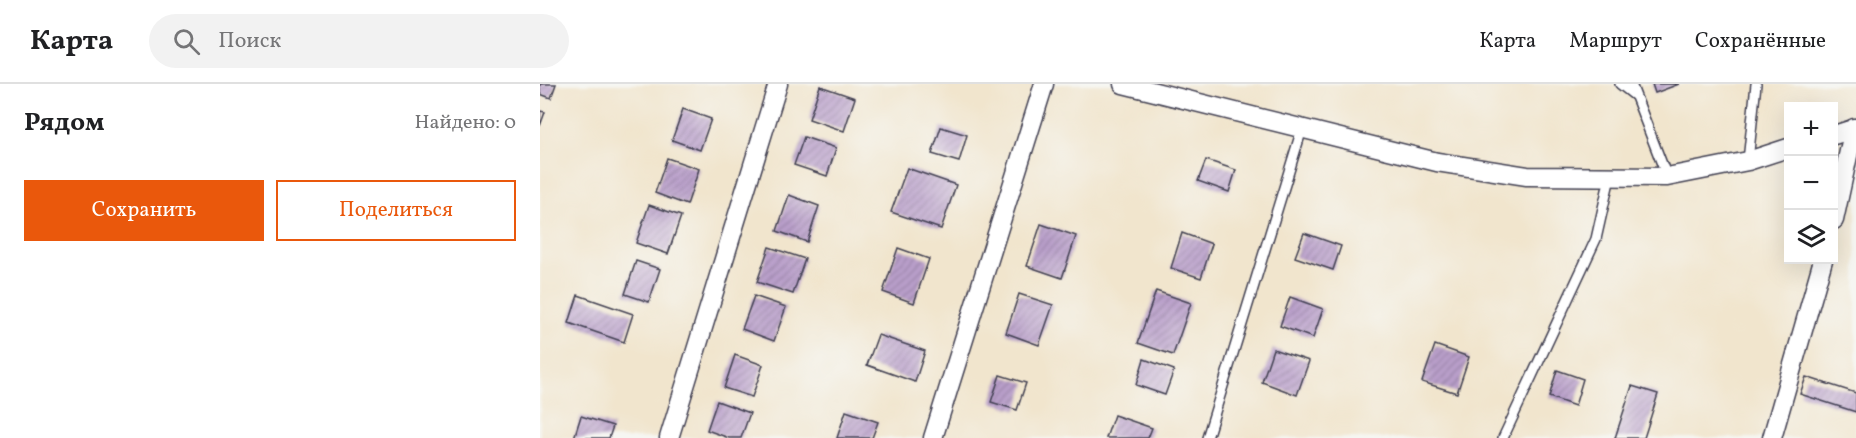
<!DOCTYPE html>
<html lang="ru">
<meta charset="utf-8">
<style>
body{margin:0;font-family:Vollkorn,serif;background:#f2f2f2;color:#202124}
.controls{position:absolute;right:18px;top:18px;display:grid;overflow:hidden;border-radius:0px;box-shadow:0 6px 24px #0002}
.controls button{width:54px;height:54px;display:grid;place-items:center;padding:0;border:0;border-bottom:2px solid #e0e0e0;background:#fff;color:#202124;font:30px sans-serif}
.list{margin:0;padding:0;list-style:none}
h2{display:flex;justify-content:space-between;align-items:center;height:78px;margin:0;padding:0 24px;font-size:26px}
h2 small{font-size:20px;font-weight:400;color:#757577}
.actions{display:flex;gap:12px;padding:18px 24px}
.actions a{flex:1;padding:14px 0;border:2px solid #ea580c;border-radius:0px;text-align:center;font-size:21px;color:#ea580c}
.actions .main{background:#ea580c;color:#fff}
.icon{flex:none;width:33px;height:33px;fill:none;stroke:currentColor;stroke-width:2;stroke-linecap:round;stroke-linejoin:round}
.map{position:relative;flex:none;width:1316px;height:354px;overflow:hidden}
header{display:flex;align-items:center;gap:36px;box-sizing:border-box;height:84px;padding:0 30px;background:#fff;border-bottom:2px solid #e0e0e0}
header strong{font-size:28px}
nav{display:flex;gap:33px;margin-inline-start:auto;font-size:21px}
.search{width:420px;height:54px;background:#f2f2f2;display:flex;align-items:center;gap:15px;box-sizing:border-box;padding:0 21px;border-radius:33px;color:#757577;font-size:22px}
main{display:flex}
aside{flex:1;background:#fff}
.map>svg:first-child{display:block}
.building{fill:url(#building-hatch)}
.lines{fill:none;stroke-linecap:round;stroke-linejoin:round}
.lane-casing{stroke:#413f51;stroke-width:12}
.street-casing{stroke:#413f51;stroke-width:21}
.lane{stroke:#fff;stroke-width:9}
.street{stroke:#fff;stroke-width:18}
</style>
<header>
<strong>Карта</strong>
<div class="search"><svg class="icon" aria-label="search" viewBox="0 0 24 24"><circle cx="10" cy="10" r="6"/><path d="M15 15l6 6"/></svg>Поиск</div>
<nav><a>Карта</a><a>Маршрут</a><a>Сохранённые</a></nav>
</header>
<main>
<aside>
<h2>Рядом<small>Найдено: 0</small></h2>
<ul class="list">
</ul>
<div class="actions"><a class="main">Сохранить</a><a>Поделиться</a></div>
</aside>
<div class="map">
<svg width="1316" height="354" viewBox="0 0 1316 354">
<defs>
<pattern id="building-hatch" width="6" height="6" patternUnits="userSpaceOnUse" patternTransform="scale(1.5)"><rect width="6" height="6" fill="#b99fca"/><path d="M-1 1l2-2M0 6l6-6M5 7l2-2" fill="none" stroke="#9681a5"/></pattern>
</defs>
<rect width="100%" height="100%" fill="#f6f6f2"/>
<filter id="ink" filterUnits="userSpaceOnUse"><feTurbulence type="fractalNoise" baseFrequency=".0167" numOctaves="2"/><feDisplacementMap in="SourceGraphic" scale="12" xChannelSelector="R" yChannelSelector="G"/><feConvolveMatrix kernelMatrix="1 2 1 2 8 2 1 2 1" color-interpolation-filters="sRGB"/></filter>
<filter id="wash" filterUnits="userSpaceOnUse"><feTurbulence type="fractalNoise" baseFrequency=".008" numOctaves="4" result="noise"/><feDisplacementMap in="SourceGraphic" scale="24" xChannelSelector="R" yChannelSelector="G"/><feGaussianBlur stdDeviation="1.35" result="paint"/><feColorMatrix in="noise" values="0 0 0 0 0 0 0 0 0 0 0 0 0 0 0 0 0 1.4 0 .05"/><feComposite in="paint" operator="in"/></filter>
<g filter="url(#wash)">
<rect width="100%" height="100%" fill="#f1e5cd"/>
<g id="blocks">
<g class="building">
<polygon points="0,0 16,0 11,14 0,10"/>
<polygon points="1112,0 1139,0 1115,9"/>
<polygon points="280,2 315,14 304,47 269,35"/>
<polygon points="143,25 171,35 160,66 132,56"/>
<polygon points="0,27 5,28 0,42"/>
<polygon points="401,43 427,51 419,78 392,70"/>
<polygon points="264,53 296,64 287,92 254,81"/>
<polygon points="127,74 159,85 147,121 115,109"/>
<polygon points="666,76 696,86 689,108 658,97"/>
<polygon points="367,84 416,101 401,145 351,128"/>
<polygon points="249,111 279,122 267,158 237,147"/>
<polygon points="109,121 141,132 128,170 96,159"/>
<polygon points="501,140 536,152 522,194 487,182"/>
<polygon points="642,149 672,160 661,194 631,184"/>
<polygon points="764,149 801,162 793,186 755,173"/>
<polygon points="229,163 265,175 253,210 217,198"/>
<polygon points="358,164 389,175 374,219 343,208"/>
<polygon points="96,177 120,185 109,218 85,210"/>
<polygon points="616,207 651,219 633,271 598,259"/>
<polygon points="479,210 513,221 499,261 466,249"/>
<polygon points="38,211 93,230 84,258 29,239"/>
<polygon points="214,212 246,223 234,257 202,245"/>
<polygon points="750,213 783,225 773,254 740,242"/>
<polygon points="338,251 385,267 375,298 327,281"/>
<polygon points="895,261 929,273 917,309 882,298"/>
<polygon points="733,265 769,277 757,311 722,298"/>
<polygon points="195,271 223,281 212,313 184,304"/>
<polygon points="604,275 634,286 625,311 596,301"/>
<polygon points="1017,286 1043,295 1035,322 1009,313"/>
<polygon points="460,291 486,299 477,326 451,318"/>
<polygon points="1266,293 1316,309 1316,328 1260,310"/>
<polygon points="1092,302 1118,310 1104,354 1075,354"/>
<polygon points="177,317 210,329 201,354 189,354 167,346"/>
<polygon points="306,327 338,338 332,354 297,354"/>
<polygon points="574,331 612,344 608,354 566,354"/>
<polygon points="41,332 73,342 69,354 34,354"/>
</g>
</g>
</g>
<g filter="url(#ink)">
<use href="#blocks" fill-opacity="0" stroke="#413f51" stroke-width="1.5"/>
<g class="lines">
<defs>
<g id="lane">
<polyline points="1080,0 1094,11"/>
<polyline points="1091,0 1127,93"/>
<polyline points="1208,77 1216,0"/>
<polyline points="667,354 762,45"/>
<polyline points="963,354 1056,155 1070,93"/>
</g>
<g id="street">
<polyline points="583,0 897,78 987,92 1127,93 1208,77 1248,64"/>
<polyline points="1294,51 1316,44"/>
<polyline points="1294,136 1314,44"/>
<polyline points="129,354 238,0"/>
<polyline points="393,354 504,0"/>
<polyline points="1232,354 1283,176"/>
</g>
</defs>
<use href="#lane" class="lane-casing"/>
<use href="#street" class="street-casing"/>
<use href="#lane" class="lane"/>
<use href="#street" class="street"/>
</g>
</g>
</svg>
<div class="controls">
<button>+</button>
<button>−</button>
<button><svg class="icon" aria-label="layers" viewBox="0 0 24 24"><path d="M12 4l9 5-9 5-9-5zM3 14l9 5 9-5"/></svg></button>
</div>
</div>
</main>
